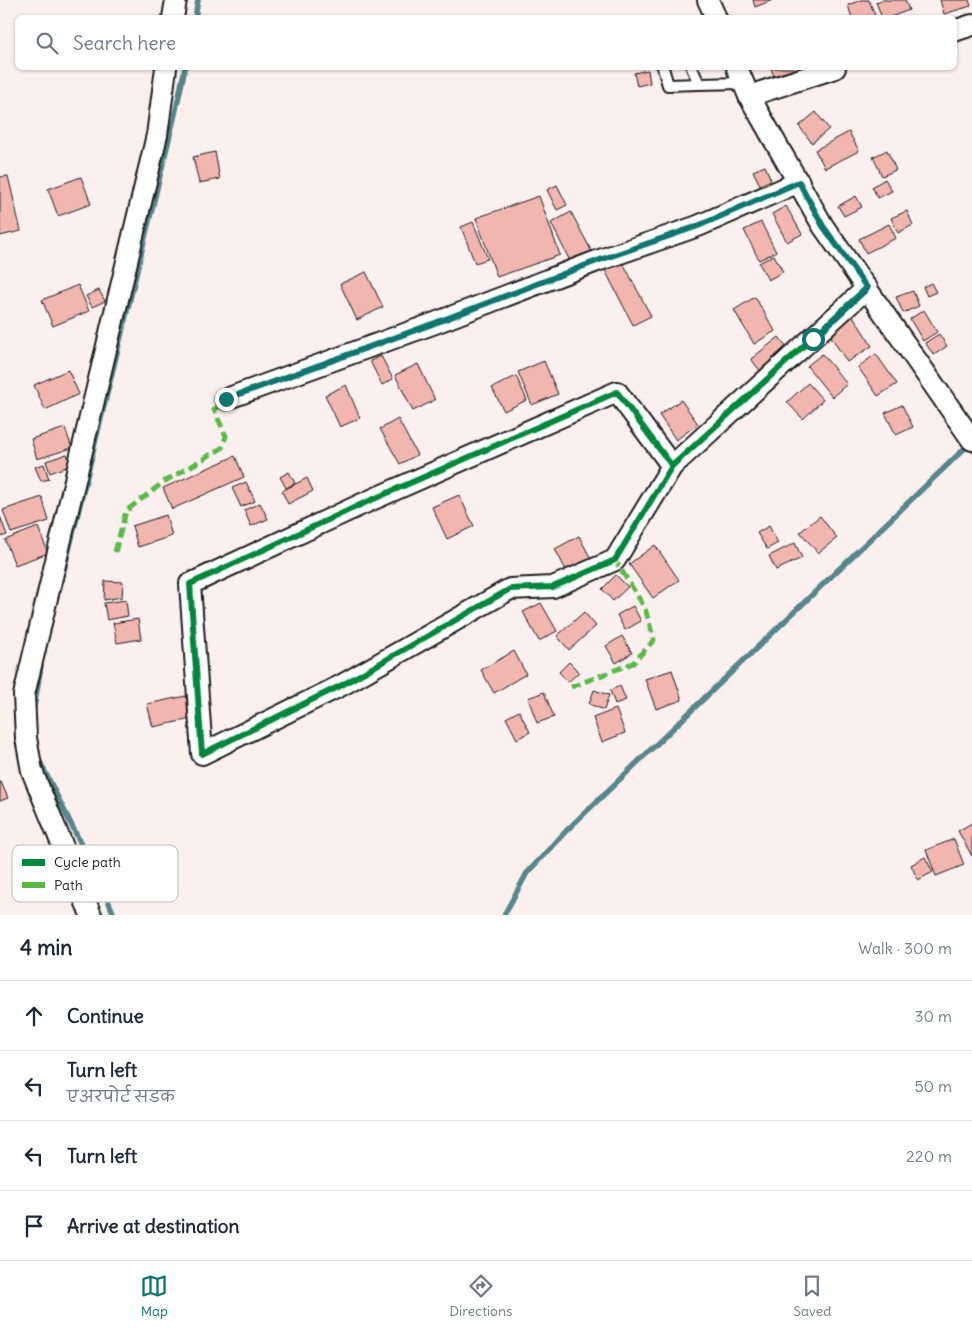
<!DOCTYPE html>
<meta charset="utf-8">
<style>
body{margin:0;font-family:Delius,"Playpen Sans Deva",sans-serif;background:#f2f2f3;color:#1f2937}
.stop{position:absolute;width:15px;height:15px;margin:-11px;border:4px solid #0f766e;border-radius:50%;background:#fff}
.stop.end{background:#0f766e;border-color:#fff;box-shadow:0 1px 5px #0008}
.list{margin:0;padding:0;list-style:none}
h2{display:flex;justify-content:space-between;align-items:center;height:65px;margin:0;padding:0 20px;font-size:21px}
h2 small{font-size:16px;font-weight:400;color:#747a83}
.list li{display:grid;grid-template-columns:32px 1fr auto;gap:15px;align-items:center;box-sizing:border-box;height:70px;padding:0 20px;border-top:1px solid #e0e1e3}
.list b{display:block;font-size:19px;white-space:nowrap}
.list p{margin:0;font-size:16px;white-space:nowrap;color:#747a83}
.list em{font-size:16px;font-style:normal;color:#747a83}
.icon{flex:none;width:28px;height:28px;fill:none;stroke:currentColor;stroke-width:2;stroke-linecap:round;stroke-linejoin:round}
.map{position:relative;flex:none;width:972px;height:915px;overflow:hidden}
.search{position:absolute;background:#fff;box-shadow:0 1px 4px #0004;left:15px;right:15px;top:15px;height:55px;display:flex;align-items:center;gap:12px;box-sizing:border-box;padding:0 18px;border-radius:8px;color:#747a83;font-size:19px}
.sheet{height:345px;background:#fff}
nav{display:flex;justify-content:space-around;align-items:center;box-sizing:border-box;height:70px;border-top:1px solid #e0e1e3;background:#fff;font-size:14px;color:#747a83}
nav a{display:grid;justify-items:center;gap:2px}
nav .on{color:#0f766e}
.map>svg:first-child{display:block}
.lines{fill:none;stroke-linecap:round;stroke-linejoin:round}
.stream{stroke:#55868a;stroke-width:5.5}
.building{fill:#f1b6b0;stroke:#1c1c1c}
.service-casing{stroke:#1c1c1c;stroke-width:14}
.minor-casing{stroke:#1c1c1c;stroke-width:24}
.service{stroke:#fff;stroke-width:10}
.minor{stroke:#fff;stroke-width:20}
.quiet{stroke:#58b947;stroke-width:5;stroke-dasharray:10 5;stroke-linecap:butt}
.cycleway-casing{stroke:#fff;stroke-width:9}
.cycleway{stroke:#00873e;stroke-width:6}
.route{stroke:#0f766e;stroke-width:6}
.key{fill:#fff;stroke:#bbb;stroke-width:1}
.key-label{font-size:14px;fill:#1c1c1c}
</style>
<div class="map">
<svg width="972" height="915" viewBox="0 0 972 915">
<rect width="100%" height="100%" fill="#fcf0ef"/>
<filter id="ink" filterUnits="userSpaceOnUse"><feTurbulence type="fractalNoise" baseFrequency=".02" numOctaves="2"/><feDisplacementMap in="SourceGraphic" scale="10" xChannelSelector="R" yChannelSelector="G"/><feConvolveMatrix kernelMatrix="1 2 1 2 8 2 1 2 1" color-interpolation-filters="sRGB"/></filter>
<g filter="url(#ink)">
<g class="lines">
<g class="stream">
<polyline points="195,18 198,0"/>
<polyline points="59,591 175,114 185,68"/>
<polyline points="33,713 41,666"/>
<polyline points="39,760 103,888 114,915"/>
<polyline points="504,915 527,873 567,830 965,448"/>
</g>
</g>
<g class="building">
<polygon points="753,0 773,0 755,7"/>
<polygon points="861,0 869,0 876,18 852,18 848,5"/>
<polygon points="882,0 905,0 909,10 888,18 882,18 876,2"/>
<polygon points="940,0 969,0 971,6 944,14"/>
<polygon points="771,68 794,68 795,71 774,77"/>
<polygon points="648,70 650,83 637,86 634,73"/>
<polygon points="816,112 829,129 812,143 799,126"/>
<polygon points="849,132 859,151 825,168 815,150"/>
<polygon points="887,150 896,170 882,176 873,157"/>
<polygon points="215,152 220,179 199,183 193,157"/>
<polygon points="765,166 771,180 760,185 753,171"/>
<polygon points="8,176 21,231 0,236 0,177"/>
<polygon points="81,177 91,204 58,216 48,189"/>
<polygon points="885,179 892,191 878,198 872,187"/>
<polygon points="557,185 567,205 557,210 547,190"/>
<polygon points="539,196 560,255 497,277 476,218"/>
<polygon points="856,196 862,207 844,216 838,206"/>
<polygon points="786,206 802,234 787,242 772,214"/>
<polygon points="907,211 913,225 898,233 891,218"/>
<polygon points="571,212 593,254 572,265 551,223"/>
<polygon points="473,222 488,259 475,263 461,227"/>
<polygon points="761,222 776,252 759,260 744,230"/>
<polygon points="889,224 896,238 866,253 859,239"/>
<polygon points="774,255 783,272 768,280 759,263"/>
<polygon points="622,261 651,316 633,325 605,270"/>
<polygon points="366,272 383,307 357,320 340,284"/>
<polygon points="931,283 936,292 927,296 923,287"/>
<polygon points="78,285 89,311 53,326 42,300"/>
<polygon points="99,290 105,301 92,307 86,296"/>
<polygon points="913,291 919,306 903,313 896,297"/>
<polygon points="755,297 775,331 754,344 734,310"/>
<polygon points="924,310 937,332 923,341 910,319"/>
<polygon points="853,316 872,346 847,362 828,332"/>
<polygon points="939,334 947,346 934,355 925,343"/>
<polygon points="779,337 789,350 761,372 751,359"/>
<polygon points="822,354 847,384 832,397 807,366"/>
<polygon points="876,354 897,384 878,396 858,367"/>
<polygon points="381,356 393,379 382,385 370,361"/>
<polygon points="544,361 558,394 532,405 518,372"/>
<polygon points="418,364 435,400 413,411 395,375"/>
<polygon points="68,370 79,394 45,410 34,385"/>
<polygon points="516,376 527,400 504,411 492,388"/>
<polygon points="808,383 823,400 803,419 787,402"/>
<polygon points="346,385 360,418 340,427 325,395"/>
<polygon points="681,400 698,424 676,440 659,415"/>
<polygon points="902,405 913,427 896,435 885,413"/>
<polygon points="398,419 417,455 400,464 380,429"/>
<polygon points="65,428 72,448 37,459 31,439"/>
<polygon points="67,454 71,465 50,473 46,461"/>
<polygon points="235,456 244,477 172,509 163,488"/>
<polygon points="44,464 49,479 41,481 35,467"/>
<polygon points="289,472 295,483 286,488 280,477"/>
<polygon points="307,478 313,491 288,504 282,491"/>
<polygon points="246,482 255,501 241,507 232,488"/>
<polygon points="459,495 474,526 447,539 432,507"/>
<polygon points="42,497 49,521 11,533 3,510"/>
<polygon points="260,503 268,519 251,526 244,510"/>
<polygon points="166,515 172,536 138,547 132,526"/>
<polygon points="0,516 7,535 0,537"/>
<polygon points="820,516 837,538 818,553 800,532"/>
<polygon points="769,526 778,543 767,549 757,533"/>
<polygon points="38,527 48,553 15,565 5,540"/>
<polygon points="579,536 592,561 568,574 555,549"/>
<polygon points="795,543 802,558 776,570 769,556"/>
<polygon points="655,545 679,580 653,598 629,564"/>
<polygon points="616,575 628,587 613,601 602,589"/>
<polygon points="105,581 123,582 122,597 104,600"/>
<polygon points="126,600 128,616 107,620 104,603"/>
<polygon points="541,603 557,631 539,641 523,612"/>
<polygon points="633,606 641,621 625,630 617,615"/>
<polygon points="584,612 596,626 569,650 557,636"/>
<polygon points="138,619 141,639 117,643 113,623"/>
<polygon points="622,636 632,653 616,663 606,646"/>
<polygon points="514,651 526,674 494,693 481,670"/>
<polygon points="569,662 579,672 568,682 559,672"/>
<polygon points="672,670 682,700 656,709 645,679"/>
<polygon points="620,686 626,700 615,704 610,690"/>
<polygon points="594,690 609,695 604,710 589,704"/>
<polygon points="544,692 554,717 537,723 528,698"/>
<polygon points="186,696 191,719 153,727 147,704"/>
<polygon points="616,709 625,733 602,742 593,718"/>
<polygon points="519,711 530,732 517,739 506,718"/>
<polygon points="0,782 1,782 8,798 0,801"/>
<polygon points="972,823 972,856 958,831"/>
<polygon points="954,839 964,865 936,876 926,850"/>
<polygon points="925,857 933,872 918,880 911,865"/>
</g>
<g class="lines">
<defs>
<g id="service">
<polyline points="663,68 668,85 699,84"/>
<polyline points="692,68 699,84 743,83"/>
</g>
<g id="minor">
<polyline points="708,0 716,18"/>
<polyline points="173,18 176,0"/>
<polyline points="954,31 972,25"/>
<polyline points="737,68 749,96 823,226 972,440"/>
<polyline points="749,96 835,68"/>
<polyline points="226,399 435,323 597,261 698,226 799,182"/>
<polyline points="672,466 617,392 360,505 190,584 202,754 342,685 510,589 553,587 615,560 672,466 867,288"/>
<polyline points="91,915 32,771 26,738 24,695 157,135 166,68"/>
</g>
</defs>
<use href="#service" class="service-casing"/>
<use href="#minor" class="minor-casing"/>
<use href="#service" class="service"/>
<use href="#minor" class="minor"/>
<g class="quiet">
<polyline points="115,552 126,511 165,481 222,448 226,436 214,410 226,399"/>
<polyline points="571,687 633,663 654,640 645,608 615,560"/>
</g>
<defs>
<polyline id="cycleway" points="672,466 617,392 360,505 190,584 202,754 342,685 510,589 553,587 615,560 672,466 867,288"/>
</defs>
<use href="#cycleway" class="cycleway-casing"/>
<use href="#cycleway" class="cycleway"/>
</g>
</g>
<g class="lines" filter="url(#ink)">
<polyline class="route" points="226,399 435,323 597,261 698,226 799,182 823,226 867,288 813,339"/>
</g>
<rect x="12" y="845" width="166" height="57" rx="8" class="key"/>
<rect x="22" y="859" width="23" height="7" fill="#00873e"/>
<rect x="22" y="882" width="23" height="6" fill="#58b947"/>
<g class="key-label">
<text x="54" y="867">Cycle path</text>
<text x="54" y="890">Path</text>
</g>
</svg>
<div class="stop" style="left:813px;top:339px"></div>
<div class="stop end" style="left:226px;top:399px"></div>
<div class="search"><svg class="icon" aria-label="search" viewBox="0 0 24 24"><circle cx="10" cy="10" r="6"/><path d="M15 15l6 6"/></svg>Search here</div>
</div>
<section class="sheet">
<h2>4 min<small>Walk · 300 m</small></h2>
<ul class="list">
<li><svg class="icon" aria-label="ahead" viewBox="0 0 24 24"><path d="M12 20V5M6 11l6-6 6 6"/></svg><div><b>Continue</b></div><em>30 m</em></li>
<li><svg class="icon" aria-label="left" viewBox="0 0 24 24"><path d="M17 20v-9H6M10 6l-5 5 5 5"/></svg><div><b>Turn left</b><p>एअरपोर्ट सडक</p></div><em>50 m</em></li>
<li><svg class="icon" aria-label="left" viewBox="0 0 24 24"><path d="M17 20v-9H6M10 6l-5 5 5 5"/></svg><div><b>Turn left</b></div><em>220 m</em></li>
<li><svg class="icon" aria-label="arrive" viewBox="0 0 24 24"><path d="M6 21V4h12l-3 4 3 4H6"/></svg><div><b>Arrive at destination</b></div></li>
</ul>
</section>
<nav>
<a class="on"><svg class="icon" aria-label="map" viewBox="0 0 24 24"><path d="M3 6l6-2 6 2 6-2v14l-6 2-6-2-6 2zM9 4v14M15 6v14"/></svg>Map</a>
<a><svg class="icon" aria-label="directions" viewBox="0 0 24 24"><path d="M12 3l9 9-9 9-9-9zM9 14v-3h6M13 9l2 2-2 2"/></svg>Directions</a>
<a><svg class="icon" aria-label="saved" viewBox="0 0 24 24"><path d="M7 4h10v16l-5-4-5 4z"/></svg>Saved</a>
</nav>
